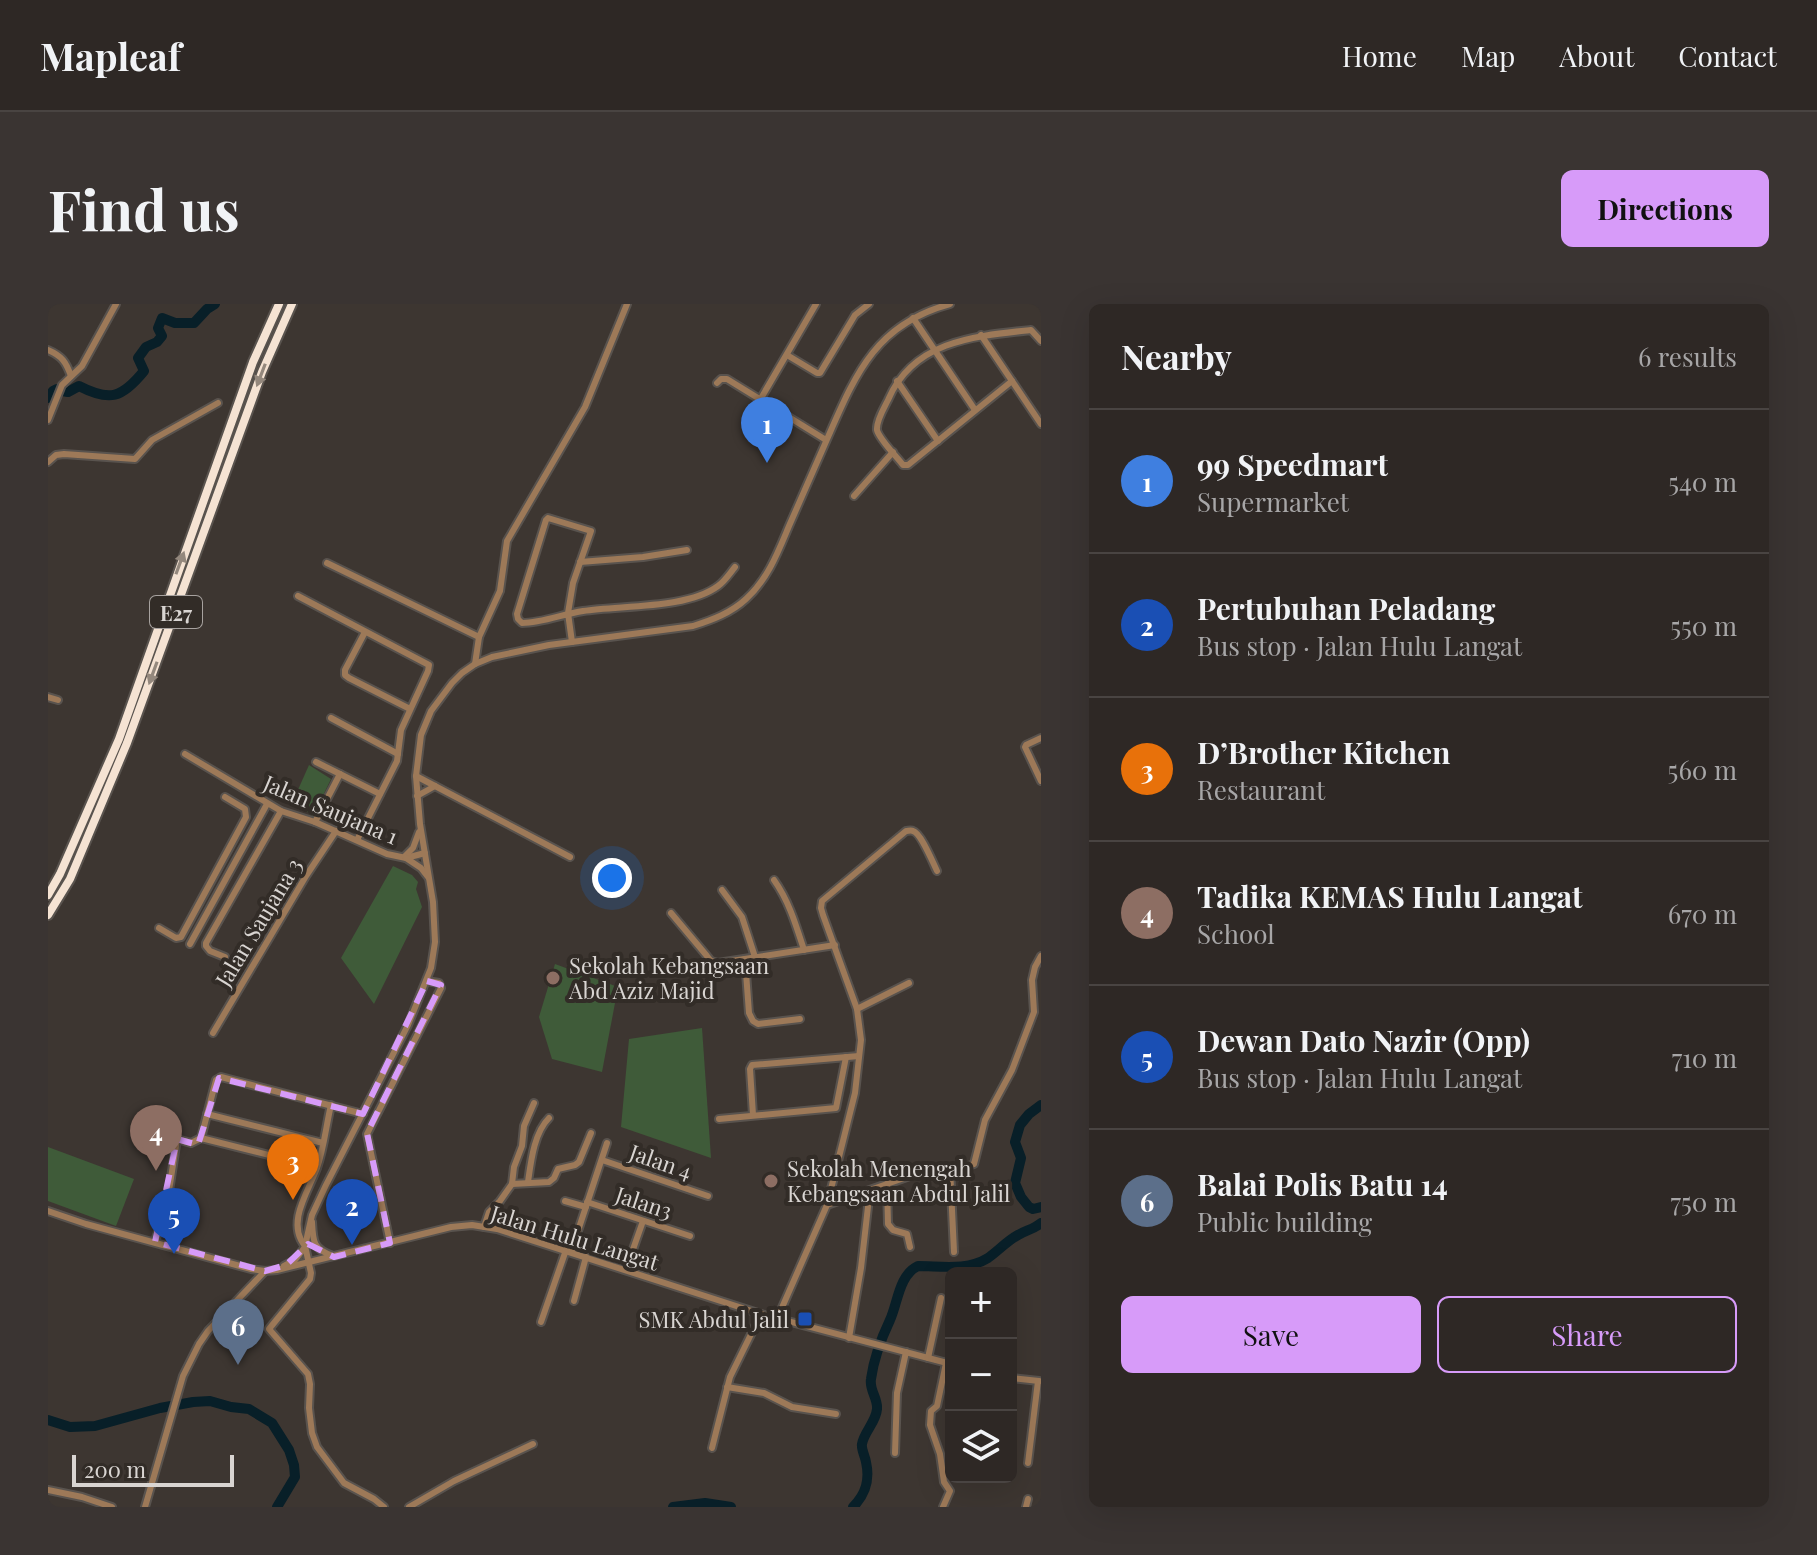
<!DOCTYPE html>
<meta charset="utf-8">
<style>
body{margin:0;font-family:"Playfair Display",serif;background:#3a3432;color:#f1f3f6}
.controls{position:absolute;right:24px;bottom:24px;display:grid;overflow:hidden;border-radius:12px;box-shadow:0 8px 32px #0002}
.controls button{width:72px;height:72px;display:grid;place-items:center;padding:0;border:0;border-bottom:2px solid #494442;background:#2e2825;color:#f1f3f6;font:40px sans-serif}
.scale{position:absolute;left:24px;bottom:20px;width:162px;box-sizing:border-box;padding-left:8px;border:4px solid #d9d5d2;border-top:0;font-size:22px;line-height:28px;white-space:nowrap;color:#d9d5d2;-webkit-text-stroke:6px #322c27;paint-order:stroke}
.you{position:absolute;left:564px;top:574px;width:28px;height:28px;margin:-20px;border:6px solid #fff;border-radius:50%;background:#1a73e8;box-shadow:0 0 0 12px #1a73e833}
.badge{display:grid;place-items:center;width:52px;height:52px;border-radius:50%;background:#d79bf9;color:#fff;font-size:26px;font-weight:700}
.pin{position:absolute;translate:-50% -66px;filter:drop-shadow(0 2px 4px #0008)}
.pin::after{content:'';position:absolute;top:42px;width:28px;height:24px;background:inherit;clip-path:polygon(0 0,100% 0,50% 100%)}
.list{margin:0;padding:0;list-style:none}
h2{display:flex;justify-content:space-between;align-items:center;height:104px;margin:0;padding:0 32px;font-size:34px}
h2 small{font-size:26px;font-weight:400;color:#a7a6a7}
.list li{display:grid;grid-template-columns:52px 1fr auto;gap:24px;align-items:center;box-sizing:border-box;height:144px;padding:0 32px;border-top:2px solid #494442}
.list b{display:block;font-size:30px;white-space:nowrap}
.list p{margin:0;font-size:26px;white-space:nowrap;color:#a7a6a7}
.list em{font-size:26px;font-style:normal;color:#a7a6a7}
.actions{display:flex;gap:16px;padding:24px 32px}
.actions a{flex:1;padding:18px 0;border:2px solid #d79bf9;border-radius:12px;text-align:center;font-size:28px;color:#d79bf9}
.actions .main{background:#d79bf9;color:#111}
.icon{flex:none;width:44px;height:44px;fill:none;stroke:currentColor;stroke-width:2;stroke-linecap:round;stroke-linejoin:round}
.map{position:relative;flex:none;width:993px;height:1203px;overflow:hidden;border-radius:12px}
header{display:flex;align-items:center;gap:48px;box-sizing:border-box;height:112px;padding:0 40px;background:#2e2825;border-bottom:2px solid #494442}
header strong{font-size:38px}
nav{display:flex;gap:44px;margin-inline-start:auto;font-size:28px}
.intro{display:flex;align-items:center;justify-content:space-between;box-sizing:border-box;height:192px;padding:0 48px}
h1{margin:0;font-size:56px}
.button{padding:20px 36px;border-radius:12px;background:#d79bf9;color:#111;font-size:28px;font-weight:700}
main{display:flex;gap:48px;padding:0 48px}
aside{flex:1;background:#2e2825;border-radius:12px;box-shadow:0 8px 32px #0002}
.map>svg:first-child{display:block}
.green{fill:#3f5b39}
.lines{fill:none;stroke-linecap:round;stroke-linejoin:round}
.river{stroke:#081f28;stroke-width:10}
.minor-casing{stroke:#59534e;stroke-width:10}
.highway-casing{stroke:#59534e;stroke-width:12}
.minor{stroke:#9d7958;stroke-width:6}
.highway{stroke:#f5e3d3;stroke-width:8}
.oneway{fill:#94887d}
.marked{fill:none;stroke:#d79bf9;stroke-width:6;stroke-dasharray:16 10;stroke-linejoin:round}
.education-dot{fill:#8d6e63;stroke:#322c27;stroke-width:3}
.transit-dot{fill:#1a4fb4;stroke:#322c27;stroke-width:3}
.labels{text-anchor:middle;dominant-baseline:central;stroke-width:8;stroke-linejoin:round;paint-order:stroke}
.shield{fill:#322c27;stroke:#a7a29f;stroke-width:2}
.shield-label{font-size:20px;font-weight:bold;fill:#d9d5d2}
.street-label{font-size:22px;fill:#d9d5d2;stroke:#322c27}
.poi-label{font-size:22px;fill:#d9d5d2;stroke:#322c27;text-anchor:start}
</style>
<header>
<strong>Mapleaf</strong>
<nav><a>Home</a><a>Map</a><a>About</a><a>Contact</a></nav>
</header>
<div class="intro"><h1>Find us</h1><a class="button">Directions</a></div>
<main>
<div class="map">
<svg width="993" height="1203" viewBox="0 0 993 1203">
<rect width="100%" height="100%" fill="#3d3631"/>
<g class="green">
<polygon points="261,461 283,475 265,512 245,497"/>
<polygon points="345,562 364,571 370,578 368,585 374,603 326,700 293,654"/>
<polygon points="507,660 570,683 554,768 504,755 491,713"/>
<polygon points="654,724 663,854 573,823 581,735"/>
<polygon points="0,843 86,875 68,922 0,897"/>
</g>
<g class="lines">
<g class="river">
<path d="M 14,87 L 20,88 L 31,82 C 62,98 74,94 96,67 L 90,54 L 98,43 L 109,38 L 114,32 L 110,24 L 114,14 L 127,19 L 146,19 L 159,5 L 167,0"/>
<polyline points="0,94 5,87 9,85"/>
<polyline points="993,801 981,810 972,821 967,838 973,854 967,879 973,893 981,903 985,905 993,903"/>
<polyline points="0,1116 22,1123 47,1122 112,1104 145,1098 162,1097 183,1103 201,1105 224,1119 241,1146 246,1161 247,1173 229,1203"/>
<polyline points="625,1203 657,1199 683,1203"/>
<path d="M 805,1203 C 818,1190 822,1176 818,1158 C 817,1152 813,1145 814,1140 C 816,1128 828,1118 829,1105 C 830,1094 821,1086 823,1075 C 826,1053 833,1035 842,1016 C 850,998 851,971 870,962 C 893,962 919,967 940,954 C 950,947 959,937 970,931 C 979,926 986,925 993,919"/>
</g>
<defs>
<g id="minor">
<polyline points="865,14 927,106"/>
<polyline points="933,31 993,120"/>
<path d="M 0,46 C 14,52 18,58 23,72"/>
<polyline points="739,51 769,69 772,69 807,11 821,0"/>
<polyline points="849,77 890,137"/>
<path d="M 964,77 L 860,161 L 855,161 C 849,153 831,135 829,126 C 828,117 836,104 840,96 C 865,37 926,32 983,26 L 993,37"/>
<polyline points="669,79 673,75 679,75 778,136"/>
<polyline points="712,96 768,0"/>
<polyline points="0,116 14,81 34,62 68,0"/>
<polyline points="0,158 8,151 16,150 87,155 104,136 170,99"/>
<polyline points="806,192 845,148"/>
<polyline points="532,258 595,253 639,246"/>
<polyline points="279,259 431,333"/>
<polyline points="250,292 381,361 380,367 353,426 349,457 309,536"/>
<polyline points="317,328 297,366 297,371 301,374 362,405"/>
<path d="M 524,338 L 520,309 L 525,279 L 543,227 L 500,214 L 498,216 L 469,310 L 470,315 L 474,319 C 494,319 515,310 535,307 C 574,301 639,305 670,282 C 677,277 682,269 687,263"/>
<polyline points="427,360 431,333 452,287 459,237 537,103 579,0"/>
<polyline points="0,393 10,396"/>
<polyline points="283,414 350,450"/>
<polyline points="993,434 978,441 977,443 993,477"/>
<polyline points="137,450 233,507 267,518 339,550 358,554 377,549"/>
<polyline points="268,458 332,490"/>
<polyline points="368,472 522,553"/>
<polyline points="369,492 387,482"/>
<polyline points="267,518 292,470"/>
<polyline points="357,552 365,544 371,528"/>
<polyline points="358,554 373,564 380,573"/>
<path d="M 726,576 C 741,597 748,621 756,646"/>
<polyline points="674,586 694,613 707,653"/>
<polyline points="623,609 659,652 663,657 670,659 787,641"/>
<polyline points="111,624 128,634 133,633 198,513 197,505 177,493"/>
<polyline points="142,640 219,500"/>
<polyline points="177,653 162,647 158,642 158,639 233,507"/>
<polyline points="697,655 701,709 705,717 710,720 752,715"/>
<polyline points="809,705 861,679"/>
<polyline points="165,729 258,572 288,527"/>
<polyline points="159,810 275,839"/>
<polyline points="705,811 702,765 704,761 811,752"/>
<polyline points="671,815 788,804 798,753"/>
<polyline points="153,834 168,776 173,773 315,810"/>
<polyline points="554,856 660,892"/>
<polyline points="902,864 906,948"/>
<path d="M 480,878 C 483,857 486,829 501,814"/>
<polyline points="464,880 501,878 506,874 510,865 527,861 531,858 543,829"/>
<polyline points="839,880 840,920 845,926 859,930 862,943"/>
<polyline points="517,897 538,903"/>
<polyline points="539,898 642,932"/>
<path d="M 779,901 L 807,789 L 813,736 L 809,705 L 775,611 L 773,604 L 774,597 L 858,527 C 860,527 863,526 865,527 C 873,529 885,559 889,567"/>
<polyline points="0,907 38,920 203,965 217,967 229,966 403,923 424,921 449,925 713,1010 903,1060"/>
<path d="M 264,918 C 265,938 265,945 285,952"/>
<polyline points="436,923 441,908 452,897 464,880 466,863 474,842 476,822 486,799"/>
<polyline points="107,938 120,893 129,835 143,839 153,834 269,863"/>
<polyline points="342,939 319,830 392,686 393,684 391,679 379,677"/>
<path d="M 257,942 C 238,919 260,888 269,864 C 276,844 278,822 283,801"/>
<polyline points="523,948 559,839"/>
<polyline points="583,951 595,917"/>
<polyline points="236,962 247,956 257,943"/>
<polyline points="526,997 538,953"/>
<path d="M 729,1015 L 779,901 L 876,867 C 892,863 911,867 926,860 L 937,816 L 964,766 L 986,708 L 984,676 L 987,663 L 993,652"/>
<polyline points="493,1018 518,946"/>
<polyline points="801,1034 813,964 821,894 819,888"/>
<polyline points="880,1054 893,994"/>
<polyline points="963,1074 991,1077"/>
<polyline points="679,1083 716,1089 744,1103 788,1110"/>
<polyline points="664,1144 682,1073 713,1010"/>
<polyline points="847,1149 849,1089 858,1048"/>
<polyline points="980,1159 990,1077"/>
<polyline points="0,1186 34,1193 64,1203"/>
<polyline points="97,1203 135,1072 151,1040 160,1027 217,967"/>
<path d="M 336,1203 L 326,1195 L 296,1179 L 269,1143 L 264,1129 L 261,1104 L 262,1080 L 260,1070 L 221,1025 L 262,975 L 263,969 L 257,942 L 264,911 L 278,881 L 360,721 L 383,664 L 387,638 L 385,598 L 372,520 L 368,472 L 373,431 L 383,407 L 404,379 L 414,369 L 427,360 L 444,353 L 501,341 L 645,322 C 664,316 683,309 698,295 C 720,275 730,248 741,222 C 754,192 767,162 780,133 C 808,69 828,20 902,0"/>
<polyline points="361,1203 406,1177 485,1140"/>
<polyline points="895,1203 902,1187 896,1178 892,1150 882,1121 883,1107 889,1102 898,1059"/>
<polyline points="978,1203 980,1195"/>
</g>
<g id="highway">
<polyline points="0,591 12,570 71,435 205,58 231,0"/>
<polyline points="0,611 22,575 79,439 214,68 244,0"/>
</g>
</defs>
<use href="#minor" class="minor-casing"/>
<use href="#highway" class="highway-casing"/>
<use href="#minor" class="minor"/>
<use href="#highway" class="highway"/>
</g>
<defs><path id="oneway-solid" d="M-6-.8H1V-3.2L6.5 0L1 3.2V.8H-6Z" transform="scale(2)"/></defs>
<g class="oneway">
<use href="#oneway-solid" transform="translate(213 71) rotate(111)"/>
<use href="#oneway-solid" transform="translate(132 259) rotate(-70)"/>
<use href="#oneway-solid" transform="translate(105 369) rotate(110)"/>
</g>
<path class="marked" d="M 379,677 L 393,681 L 319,829 L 342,939 L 286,953 L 260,940 L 238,961 L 217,967 L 107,938 L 129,835 L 150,841 L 171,774 L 315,810 Z"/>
<g class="education-dot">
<circle cx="505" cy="674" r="8"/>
<circle cx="723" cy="877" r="8"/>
</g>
<rect class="transit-dot" x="749" y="1007" width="16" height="16" rx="4"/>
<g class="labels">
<rect class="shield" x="102" y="292" width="52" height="32" rx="6"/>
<g class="shield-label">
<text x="128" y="308">E27</text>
</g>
<g class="street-label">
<text transform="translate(283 505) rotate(23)">Jalan Saujana 1</text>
<text transform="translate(210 618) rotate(-59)">Jalan Saujana 3</text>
<text transform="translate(613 857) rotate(19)">Jalan 4</text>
<text transform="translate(596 898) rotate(18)">Jalan3</text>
<text transform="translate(527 933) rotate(17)">Jalan Hulu Langat</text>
</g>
<g class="poi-label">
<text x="521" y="661">Sekolah Kebangsaan<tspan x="521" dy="25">Abd Aziz Majid</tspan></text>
<text x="739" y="864">Sekolah Menengah<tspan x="739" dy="25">Kebangsaan Abdul Jalil</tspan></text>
<text x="741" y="1015" text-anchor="end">SMK Abdul Jalil</text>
</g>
</g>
</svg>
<div class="controls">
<button>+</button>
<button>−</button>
<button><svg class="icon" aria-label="layers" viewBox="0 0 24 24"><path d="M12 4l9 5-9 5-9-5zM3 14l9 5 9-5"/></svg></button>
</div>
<div class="scale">200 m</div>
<div class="you"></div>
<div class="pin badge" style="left:719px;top:159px;background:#3f7fe0">1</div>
<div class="pin badge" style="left:304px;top:941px;background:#1a4fb4">2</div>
<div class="pin badge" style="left:245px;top:896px;background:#e8710a">3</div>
<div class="pin badge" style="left:108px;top:867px;background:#8d6e63">4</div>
<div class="pin badge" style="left:126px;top:950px;background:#1a4fb4">5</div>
<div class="pin badge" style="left:190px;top:1061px;background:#5c6f8a">6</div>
</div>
<aside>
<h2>Nearby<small>6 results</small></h2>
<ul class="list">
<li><span class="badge" style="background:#3f7fe0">1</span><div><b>99 Speedmart</b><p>Supermarket</p></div><em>540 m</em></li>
<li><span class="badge" style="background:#1a4fb4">2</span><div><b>Pertubuhan Peladang</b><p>Bus stop · Jalan Hulu Langat</p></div><em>550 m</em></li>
<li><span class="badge" style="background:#e8710a">3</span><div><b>D’Brother Kitchen</b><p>Restaurant</p></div><em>560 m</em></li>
<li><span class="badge" style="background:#8d6e63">4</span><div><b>Tadika KEMAS Hulu Langat</b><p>School</p></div><em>670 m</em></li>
<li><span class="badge" style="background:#1a4fb4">5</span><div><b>Dewan Dato Nazir (Opp)</b><p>Bus stop · Jalan Hulu Langat</p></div><em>710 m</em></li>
<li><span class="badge" style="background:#5c6f8a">6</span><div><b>Balai Polis Batu 14</b><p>Public building</p></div><em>750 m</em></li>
</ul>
<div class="actions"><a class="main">Save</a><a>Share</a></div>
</aside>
</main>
